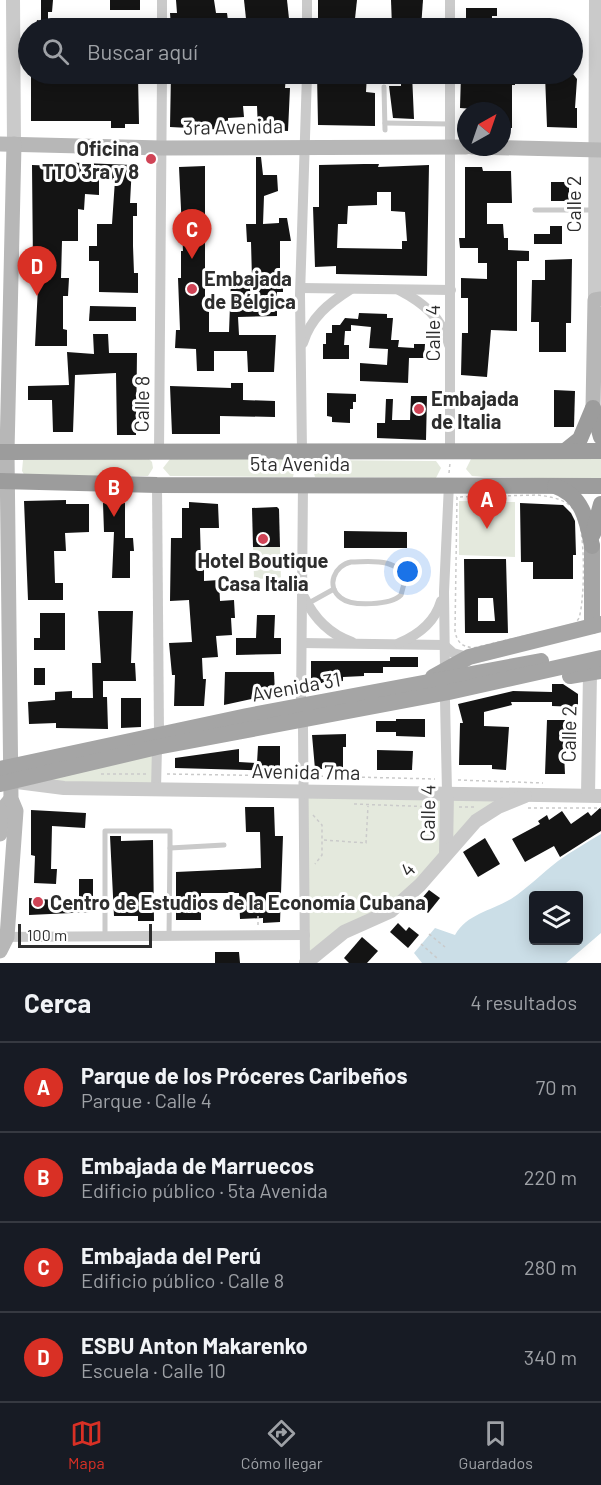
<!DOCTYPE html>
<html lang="es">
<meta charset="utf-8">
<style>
body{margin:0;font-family:Barlow,sans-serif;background:#242831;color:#f1f3f6}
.controls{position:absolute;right:18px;bottom:18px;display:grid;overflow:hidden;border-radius:6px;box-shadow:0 3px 15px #0003}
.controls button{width:54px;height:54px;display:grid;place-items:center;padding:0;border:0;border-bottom:2px solid #363941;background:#171b24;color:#f1f3f6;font:30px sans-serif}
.compass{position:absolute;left:457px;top:102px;width:54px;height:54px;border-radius:50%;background:#171b24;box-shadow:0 3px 15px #0003;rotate:40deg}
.scale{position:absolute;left:18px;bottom:15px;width:134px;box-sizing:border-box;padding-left:6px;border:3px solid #2d2d2d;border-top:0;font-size:16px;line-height:21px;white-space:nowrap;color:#2d2d2d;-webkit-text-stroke:4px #fff;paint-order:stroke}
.you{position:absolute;left:408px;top:572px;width:21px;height:21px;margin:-15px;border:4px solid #fff;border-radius:50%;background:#1a73e8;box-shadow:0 0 0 9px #1a73e833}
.badge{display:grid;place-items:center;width:39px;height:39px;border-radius:50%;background:#d93025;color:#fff;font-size:20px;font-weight:700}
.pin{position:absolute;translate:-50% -50px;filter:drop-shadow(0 2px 3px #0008)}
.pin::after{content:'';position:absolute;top:32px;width:21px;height:18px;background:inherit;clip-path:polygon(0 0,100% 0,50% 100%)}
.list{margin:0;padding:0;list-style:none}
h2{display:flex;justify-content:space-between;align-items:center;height:78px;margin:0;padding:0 24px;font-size:26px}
h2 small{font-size:20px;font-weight:400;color:#9ea1a6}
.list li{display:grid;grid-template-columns:39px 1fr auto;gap:18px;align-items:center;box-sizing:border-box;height:90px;padding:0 24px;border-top:2px solid #363941}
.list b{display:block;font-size:22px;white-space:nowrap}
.list p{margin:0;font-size:20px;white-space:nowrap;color:#9ea1a6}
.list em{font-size:20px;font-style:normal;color:#9ea1a6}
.icon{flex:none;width:33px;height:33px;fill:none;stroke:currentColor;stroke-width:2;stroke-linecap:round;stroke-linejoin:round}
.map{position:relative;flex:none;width:601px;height:963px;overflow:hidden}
.search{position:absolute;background:#171b24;box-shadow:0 3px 15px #0003;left:18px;right:18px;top:18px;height:66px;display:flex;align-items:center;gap:15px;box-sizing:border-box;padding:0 21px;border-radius:33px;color:#9ea1a6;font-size:22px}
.sheet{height:438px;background:#171b24}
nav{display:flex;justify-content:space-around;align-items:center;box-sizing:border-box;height:84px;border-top:2px solid #363941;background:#171b24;font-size:16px;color:#9ea1a6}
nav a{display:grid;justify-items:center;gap:3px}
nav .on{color:#d93025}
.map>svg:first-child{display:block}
.green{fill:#e4e9dd}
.water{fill:#cbdee7;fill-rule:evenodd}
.building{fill:#141414;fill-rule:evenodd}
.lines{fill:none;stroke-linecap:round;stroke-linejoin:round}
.path{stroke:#cacaca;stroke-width:1.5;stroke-dasharray:3 3;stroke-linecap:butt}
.service{stroke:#cacaca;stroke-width:5}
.minor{stroke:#cacaca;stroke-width:10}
.tertiary{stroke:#cacaca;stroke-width:14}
.secondary{stroke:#b7b7b7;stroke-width:15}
.primary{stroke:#a5a5a5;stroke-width:16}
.trunk{stroke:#9c9c9c;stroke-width:16}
.poi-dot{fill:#d04456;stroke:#fff;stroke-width:2}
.labels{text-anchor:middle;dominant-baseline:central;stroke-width:6;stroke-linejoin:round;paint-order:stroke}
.street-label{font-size:20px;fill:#2d2d2d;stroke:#fff}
.poi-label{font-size:20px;font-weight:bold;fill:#2d2d2d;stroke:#fff;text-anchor:start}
</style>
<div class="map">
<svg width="601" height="963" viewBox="0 0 601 963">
<rect width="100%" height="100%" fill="#fff"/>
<g class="green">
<polygon points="601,457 601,479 485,477 472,476 466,469 471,459"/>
<polygon points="148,458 152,462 153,468 148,476 25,476 22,471 23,460"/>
<polygon points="170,459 293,459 296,463 293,477 170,476 163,468"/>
<polygon points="315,460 436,461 441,468 436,478 315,477 311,463"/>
<polygon points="459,501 515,502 515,557 459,555"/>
<polygon points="253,547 280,547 281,578 254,579"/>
<polygon points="157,747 156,789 12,781"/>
<polygon points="303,790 530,794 498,807 420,885 306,963"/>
</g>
<path class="water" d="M 601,834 L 601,933 L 566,963 L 422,963 L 414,953 L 435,928 L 455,935 C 467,914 491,911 511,899 C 528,888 542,873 558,861 C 572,851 586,843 601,834 ZM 534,896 L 578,896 L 578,940 L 534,940 Z"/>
<g class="building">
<polygon points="41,0 53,0 52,12 48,12 48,28 36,28 37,20 41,21"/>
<rect x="110" y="0" width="30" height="10"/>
<polygon points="176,0 214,0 216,13 227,13 229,28 171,28 170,13 177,13"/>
<polygon points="244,0 287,0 290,28 247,28"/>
<polygon points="318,0 357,0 354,28 318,28"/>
<polygon points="391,0 423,0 421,28 392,27"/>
<polygon points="466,8 497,8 497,16 492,16 492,28 460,28 460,20 466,20"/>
<polygon points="31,74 82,74 83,81 118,84 118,76 134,74 138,76 139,124 125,124 125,128 111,128 111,121 31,121"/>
<polygon points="171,74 203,74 202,84 231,84 231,74 286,76 285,88 290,88 288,131 258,130 257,106 243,106 244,117 228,118 228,130 170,127"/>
<polygon points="317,74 367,74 366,92 375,93 375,126 318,125"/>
<polygon points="401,74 412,74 414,119 393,118 389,86 401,86"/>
<polygon points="461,74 515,76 515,85 512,85 512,128 502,128 502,111 460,108"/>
<polygon points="573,74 577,79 575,108 577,108 577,128 547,127 545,75"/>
<polygon points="256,157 261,157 263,175 277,175 278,191 264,196 263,224 279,223 279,218 287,218 291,241 280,241 280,279 283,279 283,292 277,292 277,316 238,317 239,335 276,335 274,372 248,372 247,351 214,351 214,371 197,371 196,349 175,348 176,330 180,330 178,278 181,278 181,251 183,251 179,167 205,166 205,304 209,304 209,332 229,332 231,279 252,279 251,242 247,242 246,224 256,224"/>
<polygon points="58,162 132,165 130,203 137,203 137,216 133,216 133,246 134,273 138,273 138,293 99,292 99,261 89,261 89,246 97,246 97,224 112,224 115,180 99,180 99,195 85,194 84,210 78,209 78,241 62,241 61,278 69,278 68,296 63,296 63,329 67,330 67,346 35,346 39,267 33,267 32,165 58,166"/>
<path d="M 364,164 L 379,164 L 378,167 L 429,165 L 427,276 L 336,274 L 336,266 L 315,267 L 313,207 L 319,207 L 319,165 ZM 377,192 L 391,192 L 391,211 L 405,212 L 407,241 L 402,241 L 402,249 L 337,248 L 338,224 L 347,224 L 348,206 L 377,205 Z"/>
<polygon points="465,167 482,167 483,171 511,171 512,203 487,203 487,224 503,224 504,238 508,238 508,250 529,251 529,261 517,261 517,331 491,330 487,377 461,375 462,333 468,333 468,298 461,298 461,278 487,279 487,263 478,263 478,248 460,248 459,238 465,238"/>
<rect x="551" y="182" width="18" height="19"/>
<polygon points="550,226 562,226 562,244 534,244 534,234 550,234"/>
<polygon points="572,259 571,323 566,323 566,352 539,352 539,322 531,322 532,280 545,280 545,260"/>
<polygon points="90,306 136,307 136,321 89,321"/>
<polygon points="359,313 387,314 387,318 393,318 391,340 399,340 398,347 414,348 414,344 425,344 424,358 409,358 408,383 360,381 360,363 387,365 388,349 369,348 371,327 351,325 351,331 345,331 344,345 349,345 349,359 323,359 323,344 326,344 326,333 332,333 332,325 340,325 345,318 358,319"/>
<polygon points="93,334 108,334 109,353 137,353 136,435 117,435 116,373 75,375 73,432 53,432 52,400 28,400 28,386 69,385 67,352 94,354"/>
<polygon points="231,383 243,383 243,400 275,401 275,417 220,416 220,434 172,434 170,386 231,388"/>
<polygon points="554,390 575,391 574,427 554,427"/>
<polygon points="327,393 356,394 356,402 353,402 353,409 350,409 350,423 332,422 332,417 327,416"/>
<polygon points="411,396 427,396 426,440 377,438 377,423 385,423 386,399 393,399 392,420 410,420"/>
<polygon points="66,500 66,504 89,504 89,532 65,533 66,551 54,551 55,583 63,583 63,600 28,600 24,501"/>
<polygon points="189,502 218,504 219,528 200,528 201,561 204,561 204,581 219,580 220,601 234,600 235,618 231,618 232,635 216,636 218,657 202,658 203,679 206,679 204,706 174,706 175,675 172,675 169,643 192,642 189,600 170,601 171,538 182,538 182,508 189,508"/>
<polygon points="103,503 125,503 125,538 133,538 134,551 130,551 130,578 112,578 114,532 104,532"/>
<polygon points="520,503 563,505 571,513 575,521 576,555 573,555 573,579 533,579 533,562 521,562"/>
<polygon points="277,507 279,509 280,547 253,547 252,508"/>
<polygon points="344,531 407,532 407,548 344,548"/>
<path d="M 464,559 L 506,559 L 508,633 L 465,633 ZM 478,598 L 493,598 L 495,621 L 478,621 Z"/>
<polygon points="98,611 133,611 131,663 135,663 136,681 103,681 103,697 107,697 108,729 56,728 56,723 29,724 28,702 55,700 55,692 72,691 72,698 93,698 92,663 101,663"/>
<polygon points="40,613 65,613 65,650 34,650 34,638 40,638"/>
<polygon points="257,615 275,615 274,638 281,638 281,654 236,655 236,638 256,638"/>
<polygon points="390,657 418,657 418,667 383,667 383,673 364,673 364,676 343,677 343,681 311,684 311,661 390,661"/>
<rect x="34" y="668" width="11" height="17"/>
<polygon points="225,672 274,672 275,694 224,705"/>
<polygon points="552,684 563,684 578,694 578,707 552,706 552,702 511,702 512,705 484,712 484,726 509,727 506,770 492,769 492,765 459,765 460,723 463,723 458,704 513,691 552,692"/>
<polygon points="121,698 141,698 141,727 121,728"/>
<polygon points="396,719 425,719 425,737 396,736 396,732 376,732 376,721 396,721"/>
<polygon points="547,720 565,720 565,733 563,733 565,774 545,774"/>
<polygon points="346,734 346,747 343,747 343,769 315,769 312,735"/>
<polygon points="258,746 280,746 280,771 175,768 175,758 239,749 239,762 257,763"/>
<polygon points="377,750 413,751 412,770 377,770"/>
<polygon points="245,807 274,807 275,836 283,836 280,922 263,923 263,918 240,919 239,893 201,893 201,920 176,920 176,872 261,868 260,832 246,832"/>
<polygon points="601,807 601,831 560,857 554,846 525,862 512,839 540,824 538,821 547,815 549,820 562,811 571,824 588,812 591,816"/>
<polygon points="31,810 86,813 85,828 52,826 51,869 57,869 56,884 34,883 35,856 31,855"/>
<polygon points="110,836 121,836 121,841 153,840 154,921 138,921 138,916 114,916"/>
<polygon points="485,838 500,864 478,877 463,852"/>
<polygon points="79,879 93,879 93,912 29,915 29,898 79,902"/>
<polygon points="429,890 440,898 428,913 417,904"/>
<polygon points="398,923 406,931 409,927 419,935 408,948 390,932"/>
<polygon points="362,937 378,951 367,963 349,963 344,958"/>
<polygon points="215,952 239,952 240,963 215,963"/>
</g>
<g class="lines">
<g class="path">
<polyline points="449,473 450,463"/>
<path d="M 538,495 C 552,497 566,499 575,511 C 586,527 585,599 579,618 L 575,624 L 473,648 C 461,646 457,642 455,631 L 457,497 Z"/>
<polyline points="101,774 147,774"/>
<polyline points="167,774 294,776"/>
<polyline points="314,776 435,779"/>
<polyline points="458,780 543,783"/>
<polyline points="354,804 436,807"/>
<polyline points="459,807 475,807"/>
<polyline points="528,808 601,808"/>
<polyline points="313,815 322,825 322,855 315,864"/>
<polyline points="324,840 366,843 368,806"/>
<polyline points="258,925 258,908"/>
<polyline points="429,934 445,947"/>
<polyline points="421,944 437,958"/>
</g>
<g class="service">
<polyline points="384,87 385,130"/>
<polyline points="385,123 449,124"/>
<polyline points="535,210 594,210"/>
<path d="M 351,562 C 370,562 398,557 405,580 L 401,595 C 391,605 352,607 341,598 C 325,586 335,565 351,562 Z"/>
<polyline points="307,604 334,589"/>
<polyline points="105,936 105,831 170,831 170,848 224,845"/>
<polyline points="169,936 170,848"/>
</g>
<g class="minor">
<polyline points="162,0 162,28"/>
<polyline points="307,28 307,0"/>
<polyline points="450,28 450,0"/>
<polyline points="301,288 451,290"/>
<path d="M 399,290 C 422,302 443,318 449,345"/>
<path d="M 303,343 C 311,317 329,303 351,289"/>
<polyline points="159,452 162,74"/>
<polyline points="302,452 300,295 307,74"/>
<polyline points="450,453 450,74"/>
<polyline points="157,485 159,735"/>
<path d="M 304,597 C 314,618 329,634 352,642"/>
<polyline points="302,643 444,645 453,653 468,657"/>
<path d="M 399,643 C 418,635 435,622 441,601"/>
<polyline points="445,671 444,592 449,484"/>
<polyline points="445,700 447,792"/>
<polyline points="301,706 303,484"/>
<polyline points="303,727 305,963"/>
<polyline points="156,789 157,747"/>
<polyline points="0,937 305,935"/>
</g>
<g class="tertiary">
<polyline points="13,0 14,144"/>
<polyline points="595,300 596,0"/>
<polyline points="17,782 64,788 601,796"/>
<polyline points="588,795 590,673"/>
<polyline points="446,854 447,792"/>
<polyline points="306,963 344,932 391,911 420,885 476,821 498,807 525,796"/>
</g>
<g class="secondary">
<polyline points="0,144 162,148 466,147"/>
<polyline points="472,147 601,150"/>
<polyline points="593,408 595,300 601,299"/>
<polyline points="0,834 2,810 11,799"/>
<polyline points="0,951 7,937 16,811 11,799 7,452 14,144"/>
</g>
<g class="primary">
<polyline points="592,546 592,626"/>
<polyline points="570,676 601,671"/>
<polyline points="433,677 469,657 601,624"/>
<polyline points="0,769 247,716 541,661"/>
<polyline points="0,784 157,747 449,692 601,658"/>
</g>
<g class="trunk">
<polyline points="593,409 601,437"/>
<polyline points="565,451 580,439 593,408"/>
<polyline points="0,452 601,451"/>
<polyline points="0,481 157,485 601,486"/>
<path d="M 555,486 C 583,496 587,520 592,546"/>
<polyline points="593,534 601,504"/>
</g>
</g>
<g class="poi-dot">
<circle cx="151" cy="159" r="6"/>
<circle cx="192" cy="289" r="6"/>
<circle cx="419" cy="409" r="6"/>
<circle cx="263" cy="539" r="6"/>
<circle cx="38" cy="902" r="6"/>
</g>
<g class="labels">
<g class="street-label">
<text transform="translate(233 126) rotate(-1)">3ra Avenida</text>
<text transform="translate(573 204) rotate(-90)">Calle 2</text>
<text transform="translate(432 333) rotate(-90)">Calle 4</text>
<text transform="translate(141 404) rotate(-89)">Calle 8</text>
<text x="300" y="463">5ta Avenida</text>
<text transform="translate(296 686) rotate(-10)">Avenida 31</text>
<text transform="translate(568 734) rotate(-89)">Calle 2</text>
<text transform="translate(306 771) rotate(1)">Avenida 7ma</text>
<text transform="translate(427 813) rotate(-89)">Calle 4</text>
<text transform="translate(407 869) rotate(-46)">4</text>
</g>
<g class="poi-label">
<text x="139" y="148" text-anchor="end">Oficina<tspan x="139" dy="23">TTO 3ra y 8</tspan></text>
<text x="204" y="278">Embajada<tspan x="204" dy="23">de Bélgica</tspan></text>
<text x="431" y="398">Embajada<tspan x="431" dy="23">de Italia</tspan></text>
<text x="263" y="560" text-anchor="middle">Hotel Boutique<tspan x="263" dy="23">Casa Italia</tspan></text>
<text x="50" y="902">Centro de Estudios de la Economía Cubana</text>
</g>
</g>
</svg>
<div class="controls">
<button><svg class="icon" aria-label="layers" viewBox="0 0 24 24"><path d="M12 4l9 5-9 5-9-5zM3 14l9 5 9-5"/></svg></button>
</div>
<svg class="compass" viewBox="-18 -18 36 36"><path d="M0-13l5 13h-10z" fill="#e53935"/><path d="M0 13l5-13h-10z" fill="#9ea1a6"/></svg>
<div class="scale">100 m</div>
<div class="you"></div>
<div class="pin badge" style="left:487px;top:529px">A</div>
<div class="pin badge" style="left:114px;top:517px">B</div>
<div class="pin badge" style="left:192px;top:259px">C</div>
<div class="pin badge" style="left:37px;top:296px">D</div>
<div class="search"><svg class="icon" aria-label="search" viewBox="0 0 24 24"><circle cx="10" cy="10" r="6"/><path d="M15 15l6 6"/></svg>Buscar aquí</div>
</div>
<section class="sheet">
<h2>Cerca<small>4 resultados</small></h2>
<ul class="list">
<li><span class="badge">A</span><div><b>Parque de los Próceres Caribeños</b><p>Parque · Calle 4</p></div><em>70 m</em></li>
<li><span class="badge">B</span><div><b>Embajada de Marruecos</b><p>Edificio público · 5ta Avenida</p></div><em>220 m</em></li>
<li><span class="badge">C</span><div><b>Embajada del Perú</b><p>Edificio público · Calle 8</p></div><em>280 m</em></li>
<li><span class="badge">D</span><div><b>ESBU Anton Makarenko</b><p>Escuela · Calle 10</p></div><em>340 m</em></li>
</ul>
</section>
<nav>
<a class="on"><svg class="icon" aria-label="map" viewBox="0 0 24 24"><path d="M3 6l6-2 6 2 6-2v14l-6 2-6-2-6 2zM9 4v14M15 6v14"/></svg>Mapa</a>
<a><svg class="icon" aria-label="directions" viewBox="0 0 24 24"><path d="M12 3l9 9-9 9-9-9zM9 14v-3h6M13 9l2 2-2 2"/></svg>Cómo llegar</a>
<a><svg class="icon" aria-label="saved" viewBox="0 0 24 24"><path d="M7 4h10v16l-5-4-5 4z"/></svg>Guardados</a>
</nav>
